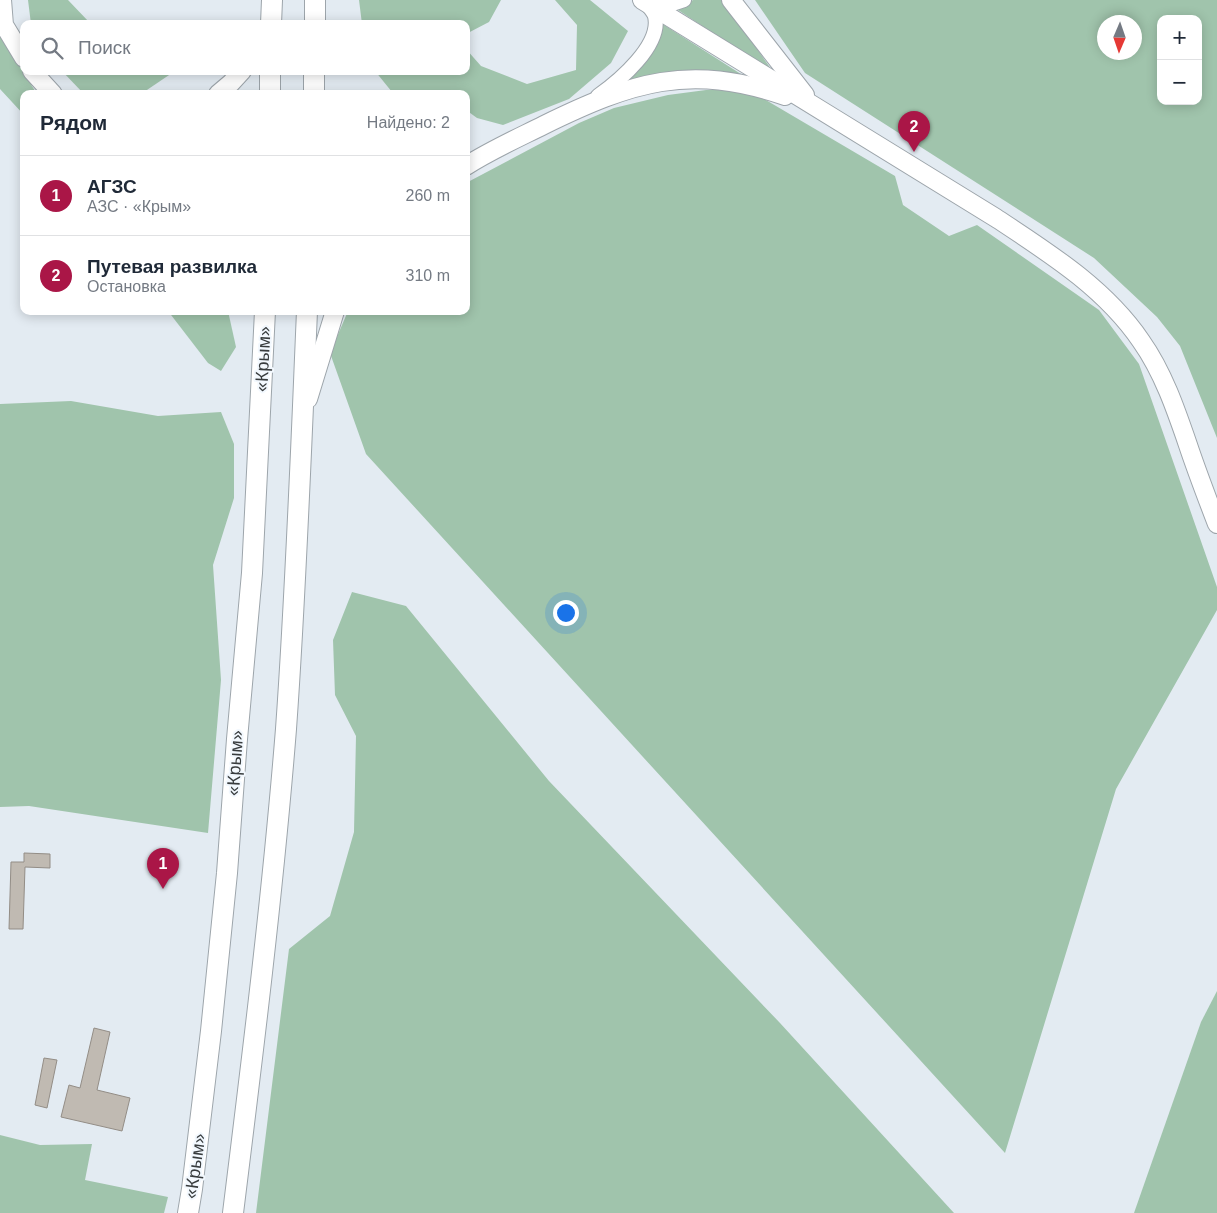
<!DOCTYPE html>
<html lang="ru">
<meta charset="utf-8">
<style>
body{margin:0;font-family:Helvetica,sans-serif;background:#f6f6f7;color:#1f2937}
.controls{position:absolute;right:15px;top:15px;display:grid;overflow:hidden;border-radius:10px;box-shadow:0 2px 12px #0003}
.controls button{width:45px;height:45px;display:grid;place-items:center;padding:0;border:0;border-bottom:1px solid #e0e1e3;background:#fff;color:#1f2937;font:25px sans-serif}
.compass{position:absolute;left:1097px;top:15px;width:45px;height:45px;border-radius:50%;background:#fff;box-shadow:0 2px 12px #0003;rotate:182deg}
.you{position:absolute;left:565px;top:612px;width:18px;height:18px;margin:-12px;border:4px solid #fff;border-radius:50%;background:#1a73e8;box-shadow:0 0 0 8px #1a73e833}
.badge{display:grid;place-items:center;width:32px;height:32px;border-radius:50%;background:#aa1647;color:#fff;font-size:16px;font-weight:700}
.pin{position:absolute;translate:-50% -41px;filter:drop-shadow(0 1px 2px #0008)}
.pin::after{content:'';position:absolute;top:26px;width:18px;height:15px;background:inherit;clip-path:polygon(0 0,100% 0,50% 100%)}
.list{margin:0;padding:0;list-style:none}
h2{display:flex;justify-content:space-between;align-items:center;height:65px;margin:0;padding:0 20px;font-size:21px}
h2 small{font-size:16px;font-weight:400;color:#747a83}
.list li{display:grid;grid-template-columns:32px 1fr auto;gap:15px;align-items:center;box-sizing:border-box;height:80px;padding:0 20px;border-top:1px solid #e0e1e3}
.list b{display:block;font-size:19px;white-space:nowrap}
.list p{margin:0;font-size:16px;white-space:nowrap;color:#747a83}
.list em{font-size:16px;font-style:normal;color:#747a83}
.icon{flex:none;width:28px;height:28px;fill:none;stroke:currentColor;stroke-width:2;stroke-linecap:round;stroke-linejoin:round}
.map{position:relative;flex:none;width:1217px;height:1213px;overflow:hidden}
.search{position:absolute;background:#fff;box-shadow:0 2px 12px #0003;left:20px;top:20px;width:450px;height:55px;display:flex;align-items:center;gap:12px;box-sizing:border-box;padding:0 18px;border-radius:10px;color:#747a83;font-size:19px}
.panel{position:absolute;background:#fff;box-shadow:0 2px 12px #0003;left:20px;top:90px;width:450px;height:225px;border-radius:10px}
.map>svg:first-child{display:block}
.green{fill:#a0c4ac;fill-rule:evenodd}
.building{fill:#c0bab2;stroke:#938d86}
.lines{fill:none;stroke-linecap:round;stroke-linejoin:round}
.tertiary-casing{stroke:#9da5ab;stroke-width:16}
.primary-casing{stroke:#9da5ab;stroke-width:20}
.motorway-casing{stroke:#9da5ab;stroke-width:22}
.tertiary{stroke:#fff;stroke-width:14}
.primary{stroke:#fff;stroke-width:18}
.motorway{stroke:#fff;stroke-width:20}
.labels{text-anchor:middle;dominant-baseline:central;stroke-width:4;stroke-linejoin:round;paint-order:stroke}
.street-label{font-size:18px;fill:#383c3e;stroke:#f2f8fe}
</style>
<div class="map">
<svg width="1217" height="1213" viewBox="0 0 1217 1213">
<rect width="100%" height="100%" fill="#e3ebf2"/>
<g class="green">
<polygon points="28,0 68,0 89,22 110,24 31,24"/>
<polygon points="359,0 501,0 489,22 466,34 466,24 362,24"/>
<polygon points="555,0 590,0 628,31 611,63 569,99 503,125 477,118 466,110 466,94 420,94 392,92 375,71 466,71 466,49 481,66 527,84 576,70 577,25"/>
<polygon points="693,0 723,0 771,69 757,62 678,10"/>
<path d="M 755,0 L 1217,0 L 1217,438 L 1180,346 L 1157,317 L 1094,258 L 805,73 ZM 1161,19 L 1198,19 L 1198,101 L 1161,101 ZM 1104,22 L 1134,22 L 1134,52 L 1104,52 Z"/>
<path d="M 661,23 L 744,76 C 700,65 666,75 623,84 Z"/>
<polygon points="0,35 37,94 24,94 24,115 0,89"/>
<polygon points="62,71 175,71 141,94 87,94 83,93"/>
<polygon points="706,90 725,90 759,96 895,176 903,205 949,236 977,225 1099,310 1139,364 1217,587 1217,610 1116,789 1005,1153 366,454 330,353 348,311 466,311 466,183 579,123 614,108 668,95"/>
<polygon points="168,311 228,311 236,347 221,371 208,363"/>
<polygon points="71,401 158,416 221,412 234,444 234,498 213,565 221,680 208,833 29,806 0,807 0,404"/>
<polygon points="352,592 406,606 549,781 780,1023 954,1213 256,1213 289,949 330,916 354,832 356,736 335,695 333,640"/>
<polygon points="1217,991 1217,1213 1134,1213 1201,1022"/>
<polygon points="0,1135 40,1145 92,1144 85,1180 168,1197 164,1213 0,1213"/>
</g>
<g class="building">
<polygon points="24,853 50,854 50,868 25,867 23,929 9,929 11,862 24,862"/>
<polygon points="94,1028 110,1032 97,1090 130,1098 122,1131 61,1117 69,1085 80,1088"/>
<polygon points="44,1058 57,1060 47,1108 35,1105"/>
</g>
<g class="lines">
<defs>
<g id="tertiary">
<polyline points="649,3 669,5 684,0"/>
<path d="M 598,96 C 619,81 662,45 655,16 C 653,11 649,7 646,3"/>
</g>
<g id="primary">
<polyline points="2,0 4,25 24,58"/>
<path d="M 642,0 L 996,218 C 1049,253 1105,288 1141,341 C 1163,372 1176,410 1188,445 C 1197,472 1207,498 1217,524"/>
<polyline points="731,0 805,95"/>
<polyline points="32,71 53,94"/>
<polyline points="218,94 231,83 242,71"/>
<path d="M 466,166 C 491,150 518,138 544,125 C 632,82 689,63 785,96"/>
<polyline points="308,399 335,311"/>
</g>
<g id="motorway">
<polyline points="271,24 272,0"/>
<polyline points="315,24 315,0"/>
<polyline points="270,94 270,71"/>
<polyline points="314,94 314,71"/>
<polyline points="188,1213 192,1189 211,1031 227,873 237,739 252,573 265,311"/>
<path d="M 233,1213 C 253,1052 273,891 286,729 C 296,590 301,451 307,311"/>
</g>
</defs>
<use href="#tertiary" class="tertiary-casing"/>
<use href="#primary" class="primary-casing"/>
<use href="#motorway" class="motorway-casing"/>
<use href="#tertiary" class="tertiary"/>
<use href="#primary" class="primary"/>
<use href="#motorway" class="motorway"/>
</g>
<g class="labels">
<g class="street-label">
<text transform="translate(263 359) rotate(-87)">«Крым»</text>
<text transform="translate(235 763) rotate(-86)">«Крым»</text>
<text transform="translate(195 1166) rotate(-82)">«Крым»</text>
</g>
</g>
</svg>
<div class="controls">
<button>+</button>
<button>−</button>
</div>
<svg class="compass" viewBox="-18 -18 36 36"><path d="M0-13l5 13h-10z" fill="#e53935"/><path d="M0 13l5-13h-10z" fill="#747a83"/></svg>
<div class="you"></div>
<div class="pin badge" style="left:163px;top:889px">1</div>
<div class="pin badge" style="left:914px;top:152px">2</div>
<div class="search"><svg class="icon" aria-label="search" viewBox="0 0 24 24"><circle cx="10" cy="10" r="6"/><path d="M15 15l6 6"/></svg>Поиск</div>
<section class="panel">
<h2>Рядом<small>Найдено: 2</small></h2>
<ul class="list">
<li><span class="badge">1</span><div><b>АГЗС</b><p>АЗС · «Крым»</p></div><em>260 m</em></li>
<li><span class="badge">2</span><div><b>Путевая развилка</b><p>Остановка</p></div><em>310 m</em></li>
</ul>
</section>
</div>
